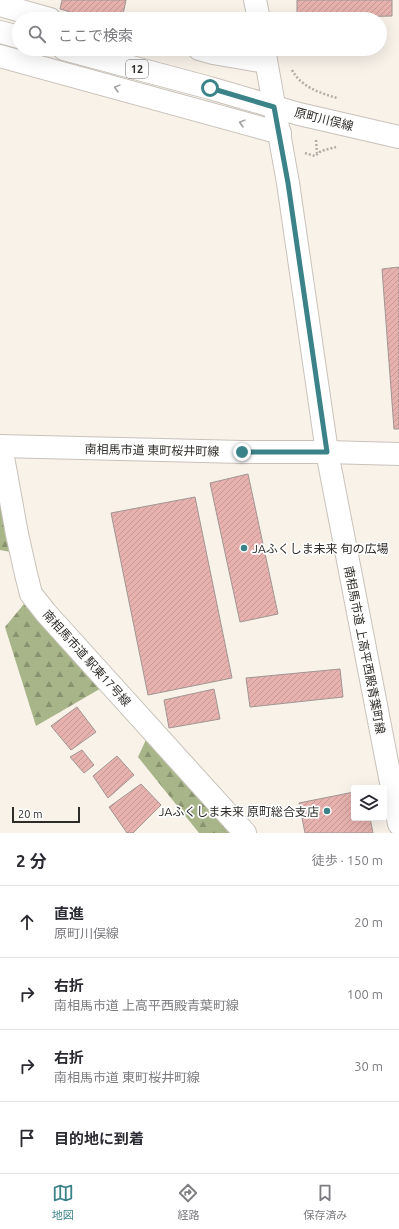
<!DOCTYPE html>
<html lang="ja">
<meta charset="utf-8">
<style>
body{margin:0;font-family:Ubuntu,"Noto Sans JP",sans-serif;background:#f2f2f3;color:#2b2b33}
.controls{position:absolute;right:12px;bottom:12px;display:grid;overflow:hidden;border-radius:4px;box-shadow:0 4px 16px #0002}
.controls button{width:36px;height:36px;display:grid;place-items:center;padding:0;border:0;border-bottom:1px solid #e1e1e2;background:#fff;color:#2b2b33;font:20px sans-serif}
.scale{position:absolute;left:12px;bottom:10px;width:68px;box-sizing:border-box;padding-left:4px;border:2px solid #2e2c28;border-top:0;font-size:11px;line-height:14px;white-space:nowrap;color:#2e2c28;-webkit-text-stroke:3px #fff;paint-order:stroke}
.stop{position:absolute;width:12px;height:12px;margin:-9px;border:3px solid #3b8389;border-radius:50%;background:#fff}
.stop.end{background:#3b8389;border-color:#fff;box-shadow:0 1px 4px #0008}
.list{margin:0;padding:0;list-style:none}
h2{display:flex;justify-content:space-between;align-items:center;height:52px;margin:0;padding:0 16px;font-size:17px}
h2 small{font-size:13px;font-weight:400;color:#7c7c81}
.list li{display:grid;grid-template-columns:26px 1fr auto;gap:12px;align-items:center;box-sizing:border-box;height:72px;padding:0 16px;border-top:1px solid #e1e1e2}
.list b{display:block;font-size:15px;white-space:nowrap}
.list p{margin:0;font-size:13px;white-space:nowrap;color:#7c7c81}
.list em{font-size:13px;font-style:normal;color:#7c7c81}
.icon{flex:none;width:22px;height:22px;fill:none;stroke:currentColor;stroke-width:2;stroke-linecap:round;stroke-linejoin:round}
.map{position:relative;flex:none;width:399px;height:833px;overflow:hidden}
.search{position:absolute;background:#fff;box-shadow:0 4px 16px #0002;left:12px;right:12px;top:12px;height:44px;display:flex;align-items:center;gap:10px;box-sizing:border-box;padding:0 14px;border-radius:22px;color:#7c7c81;font-size:15px}
.sheet{height:340px;background:#fff}
nav{display:flex;justify-content:space-around;align-items:center;box-sizing:border-box;height:56px;border-top:1px solid #e1e1e2;background:#fff;font-size:11px;color:#7c7c81}
nav a{display:grid;justify-items:center;gap:2px}
nav .on{color:#3b8389}
.map>svg:first-child{display:block}
.forest{fill:url(#forest-firs)}
.building{fill:url(#building-hatch);stroke:#a19594}
.lines{fill:none;stroke-linecap:round;stroke-linejoin:round}
.minor-casing{stroke:#c8c2ba;stroke-width:24}
.tertiary-casing{stroke:#c8c2ba;stroke-width:24}
.primary-casing{stroke:#c8c2ba;stroke-width:24}
.path{stroke:#b2aea6;stroke-width:2.5;stroke-dasharray:2 2;stroke-linecap:butt}
.minor{stroke:#fff;stroke-width:22}
.tertiary{stroke:#fff;stroke-width:22}
.primary{stroke:#fff;stroke-width:22}
.oneway{stroke:#a1a09e}
.route{stroke:#3b8389;stroke-width:5}
.poi-dot{fill:#3b8389;stroke:#fff;stroke-width:1.5}
.labels{text-anchor:middle;dominant-baseline:central;stroke-width:3.5;stroke-linejoin:round;paint-order:stroke}
.shield{fill:#fff;stroke:#6d6b68;stroke-width:1}
.shield-label{font-size:11px;font-weight:bold;fill:#2e2c28}
.street-label{font-size:12px;fill:#2e2c28;stroke:#fff}
.poi-label{font-size:12px;fill:#2e2c28;stroke:#fff;text-anchor:start}
</style>
<div class="map">
<svg width="399" height="833" viewBox="0 0 399 833">
<defs>
<pattern id="forest-firs" width="22" height="20" patternUnits="userSpaceOnUse"><rect width="22" height="20" fill="#a8b589"/><path d="M5 1l3.5 6h-7zM16 11l3.5 6h-7z" fill="#899370"/></pattern>
<pattern id="building-hatch" width="6" height="6" patternUnits="userSpaceOnUse"><rect width="6" height="6" fill="#e7b2ae"/><path d="M-1 1l2-2M0 6l6-6M5 7l2-2" fill="none" stroke="#c69996"/></pattern>
</defs>
<rect width="100%" height="100%" fill="#f8f2e9"/>
<g class="forest">
<polygon points="0,481 16,553 0,550"/>
<polygon points="28,599 103,687 36,726 5,627"/>
<polygon points="149,733 234,833 199,833 138,757"/>
</g>
<g class="building">
<polygon points="62,0 126,0 122,19 94,19 60,9"/>
<polygon points="297,0 392,0 392,16 297,18"/>
<polygon points="399,267 399,429 394,429 382,269"/>
<polygon points="248,474 278,614 240,622 210,483"/>
<polygon points="195,497 232,678 148,695 111,513"/>
<polygon points="340,669 343,697 250,707 246,678"/>
<polygon points="214,689 220,719 169,728 164,700"/>
<polygon points="77,707 96,732 71,750 51,726"/>
<polygon points="82,750 94,765 84,773 70,757"/>
<polygon points="117,756 134,775 108,798 93,776"/>
<polygon points="141,784 161,805 133,833 127,833 109,807"/>
<polygon points="354,792 354,818 370,818 373,833 305,833 299,803"/>
</g>
<g class="lines">
<defs>
<g id="minor">
<polyline points="0,5 50,19"/>
<polyline points="199,49 213,53 266,62"/>
<polyline points="0,56 280,133"/>
<polyline points="0,446 242,452 327,452 399,454"/>
<polyline points="1,446 17,534 26,574 31,594 46,613 245,833"/>
</g>
<g id="tertiary">
<polyline points="255,0 259,19"/>
<polyline points="264,49 288,183 327,452 399,824"/>
</g>
<g id="primary">
<polyline points="0,32 19,37"/>
<polyline points="64,49 210,88 299,114 399,137"/>
</g>
</defs>
<use href="#minor" class="minor-casing"/>
<use href="#tertiary" class="tertiary-casing"/>
<use href="#primary" class="primary-casing"/>
<g class="path">
<polyline points="164,49 177,53"/>
<path d="M 292,70 C 301,87 320,93 337,98"/>
<polyline points="316,140 317,153"/>
<polyline points="305,153 315,156 321,151 336,147"/>
</g>
<use href="#minor" class="minor"/>
<use href="#tertiary" class="tertiary"/>
<use href="#primary" class="primary"/>
</g>
<defs><path id="oneway-chevron" d="M-2-3.5L2.5 0L-2 3.5" fill="none" stroke-width="1.6" stroke-linecap="round" stroke-linejoin="round"/></defs>
<g class="oneway">
<use href="#oneway-chevron" transform="translate(117 88) rotate(-165)"/>
<use href="#oneway-chevron" transform="translate(242 123) rotate(-165)"/>
</g>
<g class="lines">
<polyline class="route" points="210,88 274,107 288,183 327,452 242,452"/>
</g>
<g class="poi-dot">
<circle cx="244" cy="548" r="4"/>
<circle cx="327" cy="811" r="4"/>
</g>
<g class="labels">
<rect class="shield" x="126" y="60" width="22" height="18" rx="3"/>
<g class="shield-label">
<text x="137" y="69">12</text>
</g>
<g class="street-label">
<text transform="translate(324 119) rotate(14)">原町川俣線</text>
<text transform="translate(152 450) rotate(1)">南相馬市道 東町桜井町線</text>
<text transform="translate(365 650) rotate(79)">南相馬市道 上高平西殿青葉町線</text>
<text transform="translate(87 658) rotate(48)">南相馬市道 駅東17号線</text>
</g>
<g class="poi-label">
<text x="252" y="548">JAふくしま未来 旬の広場</text>
<text x="319" y="811" text-anchor="end">JAふくしま未来 原町総合支店</text>
</g>
</g>
</svg>
<div class="controls">
<button><svg class="icon" aria-label="layers" viewBox="0 0 24 24"><path d="M12 4l9 5-9 5-9-5zM3 14l9 5 9-5"/></svg></button>
</div>
<div class="scale">20 m</div>
<div class="stop" style="left:210px;top:88px"></div>
<div class="stop end" style="left:242px;top:452px"></div>
<div class="search"><svg class="icon" aria-label="search" viewBox="0 0 24 24"><circle cx="10" cy="10" r="6"/><path d="M15 15l6 6"/></svg>ここで検索</div>
</div>
<section class="sheet">
<h2>2 分<small>徒歩 · 150 m</small></h2>
<ul class="list">
<li><svg class="icon" aria-label="ahead" viewBox="0 0 24 24"><path d="M12 20V5M6 11l6-6 6 6"/></svg><div><b>直進</b><p>原町川俣線</p></div><em>20 m</em></li>
<li><svg class="icon" aria-label="right" viewBox="0 0 24 24"><path d="M7 20v-9h11M14 6l5 5-5 5"/></svg><div><b>右折</b><p>南相馬市道 上高平西殿青葉町線</p></div><em>100 m</em></li>
<li><svg class="icon" aria-label="right" viewBox="0 0 24 24"><path d="M7 20v-9h11M14 6l5 5-5 5"/></svg><div><b>右折</b><p>南相馬市道 東町桜井町線</p></div><em>30 m</em></li>
<li><svg class="icon" aria-label="arrive" viewBox="0 0 24 24"><path d="M6 21V4h12l-3 4 3 4H6"/></svg><div><b>目的地に到着</b></div></li>
</ul>
</section>
<nav>
<a class="on"><svg class="icon" aria-label="map" viewBox="0 0 24 24"><path d="M3 6l6-2 6 2 6-2v14l-6 2-6-2-6 2zM9 4v14M15 6v14"/></svg>地図</a>
<a><svg class="icon" aria-label="directions" viewBox="0 0 24 24"><path d="M12 3l9 9-9 9-9-9zM9 14v-3h6M13 9l2 2-2 2"/></svg>経路</a>
<a><svg class="icon" aria-label="saved" viewBox="0 0 24 24"><path d="M7 4h10v16l-5-4-5 4z"/></svg>保存済み</a>
</nav>
